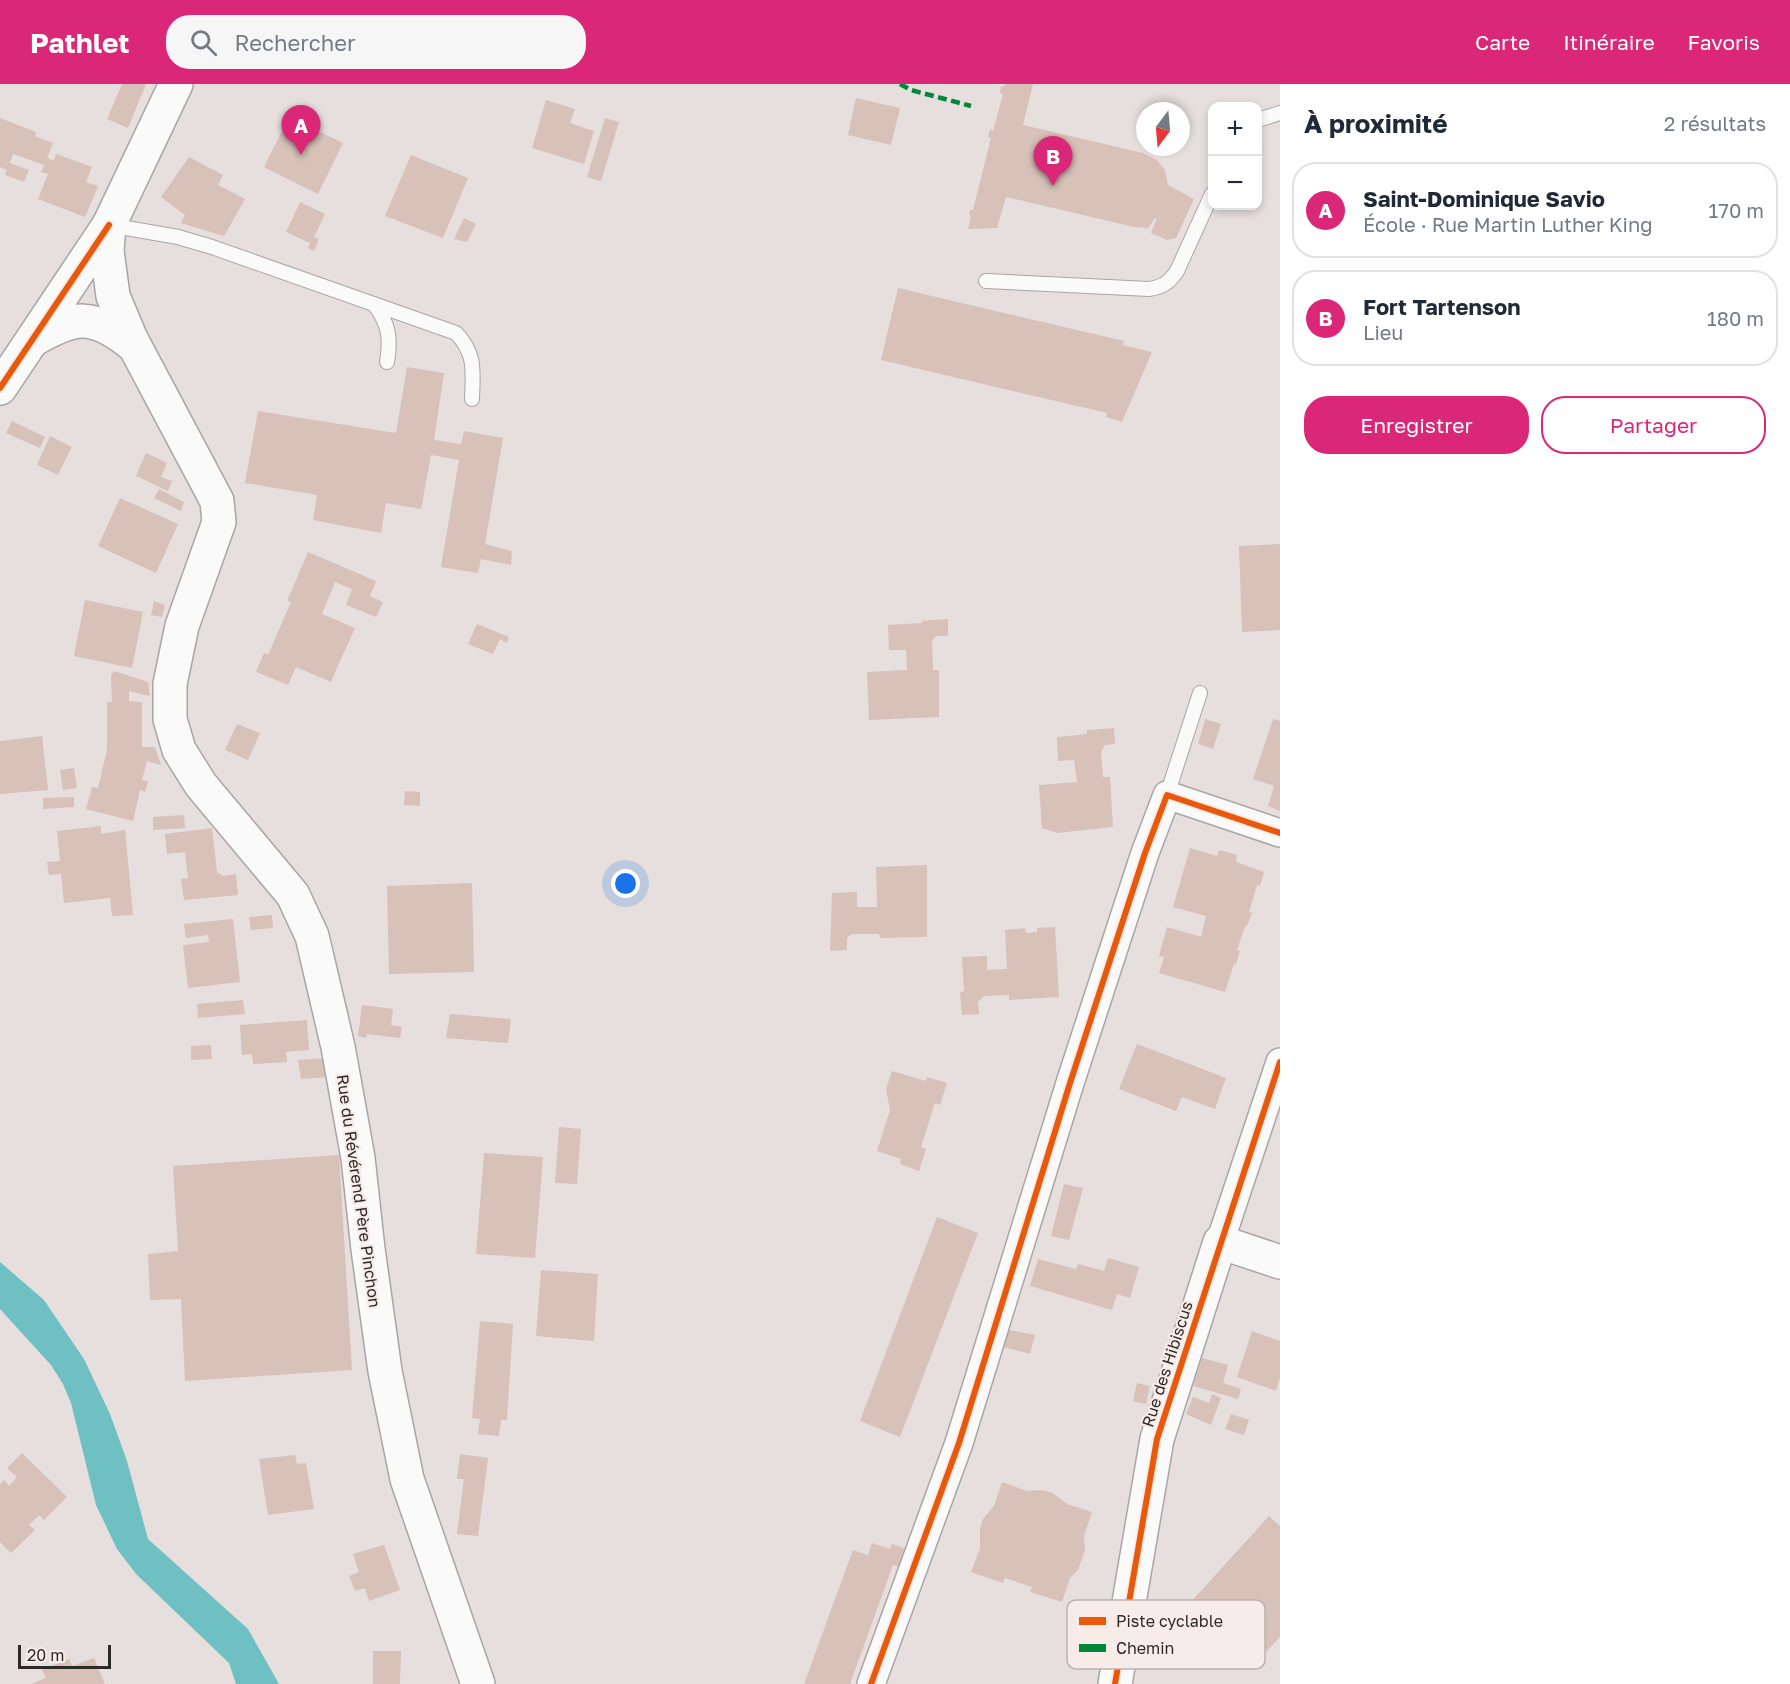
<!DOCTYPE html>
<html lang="fr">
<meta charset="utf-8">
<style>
body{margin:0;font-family:"Golos Text",sans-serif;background:#f6f6f7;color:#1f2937}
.controls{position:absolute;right:18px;top:18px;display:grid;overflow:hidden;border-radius:12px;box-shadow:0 3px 9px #0003}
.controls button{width:54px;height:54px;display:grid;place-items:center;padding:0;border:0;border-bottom:2px solid #e0e1e3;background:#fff;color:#1f2937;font:30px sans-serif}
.compass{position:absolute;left:1136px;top:18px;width:54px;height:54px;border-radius:50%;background:#fff;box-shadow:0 3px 9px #0003;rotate:196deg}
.scale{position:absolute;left:18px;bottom:15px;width:93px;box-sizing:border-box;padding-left:6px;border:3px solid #2d2927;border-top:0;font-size:16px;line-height:21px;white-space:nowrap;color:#2d2927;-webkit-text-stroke:4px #f7ece7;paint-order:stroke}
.you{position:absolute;left:626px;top:800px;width:21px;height:21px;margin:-15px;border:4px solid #fff;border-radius:50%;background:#1a73e8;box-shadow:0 0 0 9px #1a73e833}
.badge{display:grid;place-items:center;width:39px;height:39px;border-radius:50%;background:#db2777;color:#fff;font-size:20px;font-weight:700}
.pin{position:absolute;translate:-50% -50px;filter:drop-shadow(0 2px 3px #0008)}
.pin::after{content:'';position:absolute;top:32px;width:21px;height:18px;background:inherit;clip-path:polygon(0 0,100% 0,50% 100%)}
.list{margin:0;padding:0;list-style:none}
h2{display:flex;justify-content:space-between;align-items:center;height:78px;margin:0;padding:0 24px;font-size:26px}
h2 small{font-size:20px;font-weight:400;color:#747a83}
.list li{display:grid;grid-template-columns:39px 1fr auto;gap:18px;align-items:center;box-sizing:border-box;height:96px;margin:0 12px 12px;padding:0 12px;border:2px solid #e0e1e3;border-radius:24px}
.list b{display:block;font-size:22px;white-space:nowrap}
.list p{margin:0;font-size:20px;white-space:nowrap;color:#747a83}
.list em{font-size:20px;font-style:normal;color:#747a83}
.actions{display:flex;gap:12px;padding:18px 24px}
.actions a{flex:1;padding:14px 0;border:2px solid #db2777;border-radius:24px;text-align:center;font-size:21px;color:#db2777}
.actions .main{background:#db2777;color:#fff}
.icon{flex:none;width:33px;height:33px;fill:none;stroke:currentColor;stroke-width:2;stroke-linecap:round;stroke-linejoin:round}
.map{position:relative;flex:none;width:1280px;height:1600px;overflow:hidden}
header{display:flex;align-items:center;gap:36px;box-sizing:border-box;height:84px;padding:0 30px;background:#db2777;color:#fff}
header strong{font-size:28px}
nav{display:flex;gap:33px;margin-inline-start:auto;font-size:21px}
.search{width:420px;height:54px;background:#f6f6f7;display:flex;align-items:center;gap:15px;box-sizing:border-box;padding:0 21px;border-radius:24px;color:#747a83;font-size:22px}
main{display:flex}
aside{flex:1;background:#fff}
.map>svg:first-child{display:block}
.water{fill:#6ec0c3}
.building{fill:#d7c1b9}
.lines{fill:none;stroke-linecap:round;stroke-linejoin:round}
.service-casing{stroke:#aaa5a4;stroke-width:16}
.minor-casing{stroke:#aaa5a4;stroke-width:30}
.tertiary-casing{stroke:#aaa5a4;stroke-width:36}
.secondary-casing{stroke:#aaa5a4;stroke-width:36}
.service{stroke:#fbfafa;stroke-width:14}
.minor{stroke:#fbfafa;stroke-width:27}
.tertiary{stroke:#fbfafa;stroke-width:33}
.secondary{stroke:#fbfafa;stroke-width:33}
.quiet{stroke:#00873e;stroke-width:4.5;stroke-dasharray:9 4.5;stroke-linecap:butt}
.cycleway-casing{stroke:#f7ece7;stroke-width:10}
.cycleway{stroke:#e8590c;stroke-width:6}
.labels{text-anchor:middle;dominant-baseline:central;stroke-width:4.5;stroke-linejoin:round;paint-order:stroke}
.street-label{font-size:16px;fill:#2d2927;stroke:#f7ece7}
.key{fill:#f7ece7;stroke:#bab2ad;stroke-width:1.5}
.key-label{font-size:16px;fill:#2d2927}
</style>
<header>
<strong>Pathlet</strong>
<div class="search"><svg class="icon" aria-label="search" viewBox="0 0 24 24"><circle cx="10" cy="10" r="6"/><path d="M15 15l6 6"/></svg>Rechercher</div>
<nav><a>Carte</a><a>Itinéraire</a><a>Favoris</a></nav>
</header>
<main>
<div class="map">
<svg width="1280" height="1600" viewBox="0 0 1280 1600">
<rect width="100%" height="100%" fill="#e6dfde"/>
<polygon class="water" points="0,1178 44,1216 84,1275 110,1330 127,1377 148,1455 248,1545 279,1600 236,1600 229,1579 136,1490 117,1465 96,1421 71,1319 63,1300 51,1281 0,1225"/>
<g class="building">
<polygon points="122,0 146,0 128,44 107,35"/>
<polygon points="1005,0 1033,0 1023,41 1143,69 1157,76 1165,86 1168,101 1194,115 1176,154 1167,156 1151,149 1157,134 1155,134 1148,144 1134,143 1006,113 997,144 968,145 971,132 969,131 970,126 973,126 991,54 988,53 990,46 993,47 1003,10 1000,9 1001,2 1004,3"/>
<polygon points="856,14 900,24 891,61 848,51"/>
<polygon points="546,16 575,25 570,39 594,47 584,80 532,64"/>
<polygon points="289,33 343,59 318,110 264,83"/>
<polygon points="0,34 36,48 35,52 53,59 47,74 54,77 56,70 92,83 86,98 98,102 85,133 38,115 48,90 41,88 44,81 13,70 10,79 29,86 24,98 5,91 7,86 0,83"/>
<polygon points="605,34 619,38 601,97 587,93"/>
<polygon points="411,71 468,94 443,154 385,132"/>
<polygon points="189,73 223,91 218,101 245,115 224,152 181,139 185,131 161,113"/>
<polygon points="300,118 325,130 314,153 319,155 314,167 308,164 310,159 286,148"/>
<polygon points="464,134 476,140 467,158 454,155"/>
<polygon points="898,204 1124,257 1122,261 1152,268 1122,338 1106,333 1107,329 881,276"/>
<polygon points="407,283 444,289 434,356 461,360 464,347 503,354 485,460 512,467 511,481 481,475 478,489 441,483 459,376 431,371 421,425 386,419 381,449 313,436 317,411 245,399 258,327 396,349"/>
<polygon points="12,337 45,353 40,364 6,349"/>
<polygon points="50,352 72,363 58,391 37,381"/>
<polygon points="146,369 167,379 161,393 172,397 168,407 136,392"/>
<polygon points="159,405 184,418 181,427 154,414"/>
<polygon points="120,414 178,440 156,489 98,462"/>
<polygon points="1280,460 1280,546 1242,548 1239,462"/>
<polygon points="308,468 376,497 370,512 383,518 376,533 346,521 352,505 335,498 322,530 355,544 336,586 331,598 296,583 288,601 256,588 264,569 268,571 291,518 287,517"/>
<polygon points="85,516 143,528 132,584 74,572"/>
<polygon points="154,517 165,521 162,533 151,531"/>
<polygon points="948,535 948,552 936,552 932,557 933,586 939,586 939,633 869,636 867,588 907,586 906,566 889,566 888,541 922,539 922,537"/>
<polygon points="477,540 509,553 507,559 500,555 493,570 468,560"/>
<polygon points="114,587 148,598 150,612 129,607 129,617 142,618 142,663 155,663 161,681 147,677 142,696 148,697 145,708 140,706 133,737 86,725 92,703 98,704 107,666 107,618 112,618 111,592"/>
<polygon points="1205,635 1221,640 1213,665 1198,660"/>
<polygon points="1273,635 1280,637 1280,727 1268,722 1274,702 1253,695"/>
<polygon points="237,640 260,649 248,676 225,666"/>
<polygon points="1114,644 1115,660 1105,661 1101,668 1103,693 1110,693 1113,743 1057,749 1042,744 1039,701 1077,698 1074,676 1058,677 1057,653 1087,650 1087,646"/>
<polygon points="42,652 48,706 0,710 0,657"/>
<polygon points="74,684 77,704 63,706 60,686"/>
<polygon points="405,707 420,708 420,722 404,721"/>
<polygon points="74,713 74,723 43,725 43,714"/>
<polygon points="184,731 185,744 153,746 153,733"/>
<polygon points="101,742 101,750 125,746 133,831 112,832 110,814 64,819 61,790 49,791 47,778 60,777 57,747"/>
<polygon points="212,744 217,788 223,792 236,790 238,811 184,816 181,795 188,794 185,768 167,770 165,750"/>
<polygon points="1190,764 1217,772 1219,766 1237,771 1236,778 1264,788 1260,802 1257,801 1249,828 1252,829 1247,842 1245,842 1237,866 1240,867 1236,880 1234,880 1225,908 1159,889 1164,873 1159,872 1167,843 1201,853 1206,832 1173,823"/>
<polygon points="927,781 927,853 880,854 879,850 852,850 847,854 847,866 830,867 832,809 857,808 857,823 877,823 876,783"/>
<polygon points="472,799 474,888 389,890 387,802"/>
<polygon points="272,831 273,844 251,846 249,833"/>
<polygon points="233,835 240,898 188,904 183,861 209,858 208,851 186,854 184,840"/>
<polygon points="1055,843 1059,913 1009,916 1009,911 984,912 978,918 979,930 962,931 960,908 964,907 962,873 987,872 987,886 1007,885 1005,846 1025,844 1026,849 1037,848 1037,844"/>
<polygon points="243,916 245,930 198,934 197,920"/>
<polygon points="362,921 393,925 391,941 402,943 400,954 367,950 366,954 358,952"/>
<polygon points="450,930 511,935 508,959 446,954"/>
<polygon points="307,936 309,966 286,968 287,978 253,980 252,970 242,971 240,941"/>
<polygon points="1137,960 1226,994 1215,1025 1182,1013 1176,1027 1119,1005"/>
<polygon points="211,961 212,975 191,976 191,962"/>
<polygon points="328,974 329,993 301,995 298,976"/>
<polygon points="892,987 926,997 927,993 947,999 940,1021 935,1019 921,1063 926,1065 919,1087 900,1080 901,1075 877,1067 890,1026 886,1005"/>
<polygon points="559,1043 581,1045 577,1100 555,1099"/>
<polygon points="484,1069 543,1073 535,1174 476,1170"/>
<polygon points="339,1071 352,1286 185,1297 181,1215 150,1216 148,1170 178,1167 173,1082"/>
<polygon points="1064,1100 1083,1104 1069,1156 1051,1152"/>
<polygon points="937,1133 978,1149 900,1353 860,1337"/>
<polygon points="1108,1174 1139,1183 1130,1214 1117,1210 1112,1226 1030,1202 1038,1175 1076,1185 1078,1180 1104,1187"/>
<polygon points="541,1186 598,1190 594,1257 536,1252"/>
<polygon points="480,1237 513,1240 507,1336 501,1336 499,1352 478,1350 480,1335 472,1334"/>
<polygon points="1009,1246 1035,1251 1030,1270 1003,1263"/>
<polygon points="1252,1247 1280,1257 1280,1294 1276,1307 1237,1293"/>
<polygon points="1202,1274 1228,1281 1223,1299 1241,1305 1238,1315 1193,1302"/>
<polygon points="1137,1299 1150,1302 1146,1320 1133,1317"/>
<polygon points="1212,1310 1221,1314 1211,1341 1186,1330 1193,1313 1209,1319"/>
<polygon points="1231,1330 1249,1336 1244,1351 1225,1345"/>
<polygon points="22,1369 67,1413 44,1436 39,1431 29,1441 35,1446 11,1469 0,1458 0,1400 4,1396 9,1402 17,1393 7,1384"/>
<polygon points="460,1370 488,1374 478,1452 457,1450 464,1395 457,1395"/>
<polygon points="295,1371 297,1380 306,1379 314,1425 268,1431 259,1375"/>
<polygon points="1002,1398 1027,1407 1042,1406 1053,1409 1067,1420 1092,1428 1084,1452 1085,1466 1078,1486 1070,1494 1062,1518 1030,1508 1032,1503 1005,1494 1003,1499 971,1488 980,1464 980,1445 983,1435 994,1422"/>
<polygon points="1269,1432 1280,1442 1280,1553 1266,1568 1242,1545 1210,1579 1169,1542"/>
<polygon points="872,1459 890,1465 892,1460 906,1465 900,1483 893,1481 850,1600 804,1600 853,1466 868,1471"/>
<polygon points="384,1461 400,1506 369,1517 365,1504 355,1507 349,1492 359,1488 353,1470"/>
<polygon points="373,1567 401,1567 400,1600 373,1600"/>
<polygon points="94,1574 105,1600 31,1600 46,1594 42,1586 69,1575 72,1582"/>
</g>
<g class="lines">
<defs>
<g id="service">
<polyline points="1258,36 1280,29"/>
<path d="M 109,141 L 178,153 L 212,163 L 456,249 C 476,270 473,287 472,315"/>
<path d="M 986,197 L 1149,205 C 1162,203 1169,199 1177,187 L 1212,110"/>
<path d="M 374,220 C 389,240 391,254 387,278"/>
<polyline points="1167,711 1200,609"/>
</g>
<g id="minor">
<polyline points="1220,1158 1280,978"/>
<polyline points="871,1600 959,1359 1070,999 1145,769 1167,711 1280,749"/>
</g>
<g id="tertiary">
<path d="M 33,256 C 76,231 93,229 133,261"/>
<polyline points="0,304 109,141"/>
<polyline points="1115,1600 1157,1355 1220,1158 1280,1178"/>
</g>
<polyline id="secondary" points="176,0 109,141 107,167 113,212 131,255 217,417 219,438 182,542 170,600 170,635 179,666 201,701 293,811 312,852 338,963 358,1074 368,1165 385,1287 407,1395 478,1600"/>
</defs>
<use href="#service" class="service-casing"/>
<use href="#minor" class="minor-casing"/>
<use href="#tertiary" class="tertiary-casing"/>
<use href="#secondary" class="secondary-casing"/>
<use href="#service" class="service"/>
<use href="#minor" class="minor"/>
<use href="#tertiary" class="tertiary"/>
<use href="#secondary" class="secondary"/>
<polyline class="quiet" points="900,0 911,6 971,22"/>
<defs>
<g id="cycleway">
<polyline points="0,304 109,141"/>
<polyline points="871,1600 959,1359 1070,999 1145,769 1167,711 1280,749"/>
<polyline points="1115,1600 1157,1355 1280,978"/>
</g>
</defs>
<use href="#cycleway" class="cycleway-casing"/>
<use href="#cycleway" class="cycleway"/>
</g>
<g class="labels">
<g class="street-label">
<text transform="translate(359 1107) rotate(82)">Rue du Révérend Père Pinchon</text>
<text transform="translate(1167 1280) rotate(-72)">Rue des Hibiscus</text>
</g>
</g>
<rect x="1067" y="1516" width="198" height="69" rx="9" class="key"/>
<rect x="1079" y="1533" width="27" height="8" fill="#e8590c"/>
<rect x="1079" y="1560" width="27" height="8" fill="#00873e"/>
<g class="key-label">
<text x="1116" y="1543">Piste cyclable</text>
<text x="1116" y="1570">Chemin</text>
</g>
</svg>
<div class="controls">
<button>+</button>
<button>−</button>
</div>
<svg class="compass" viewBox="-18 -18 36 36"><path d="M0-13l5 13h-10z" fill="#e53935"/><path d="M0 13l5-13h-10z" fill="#747a83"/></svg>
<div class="scale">20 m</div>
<div class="you"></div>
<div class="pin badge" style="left:301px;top:71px">A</div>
<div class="pin badge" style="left:1053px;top:102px">B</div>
</div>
<aside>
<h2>À proximité<small>2 résultats</small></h2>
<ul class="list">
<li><span class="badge">A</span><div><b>Saint-Dominique Savio</b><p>École · Rue Martin Luther King</p></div><em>170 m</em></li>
<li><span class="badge">B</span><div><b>Fort Tartenson</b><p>Lieu</p></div><em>180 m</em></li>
</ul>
<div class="actions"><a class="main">Enregistrer</a><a>Partager</a></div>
</aside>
</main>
